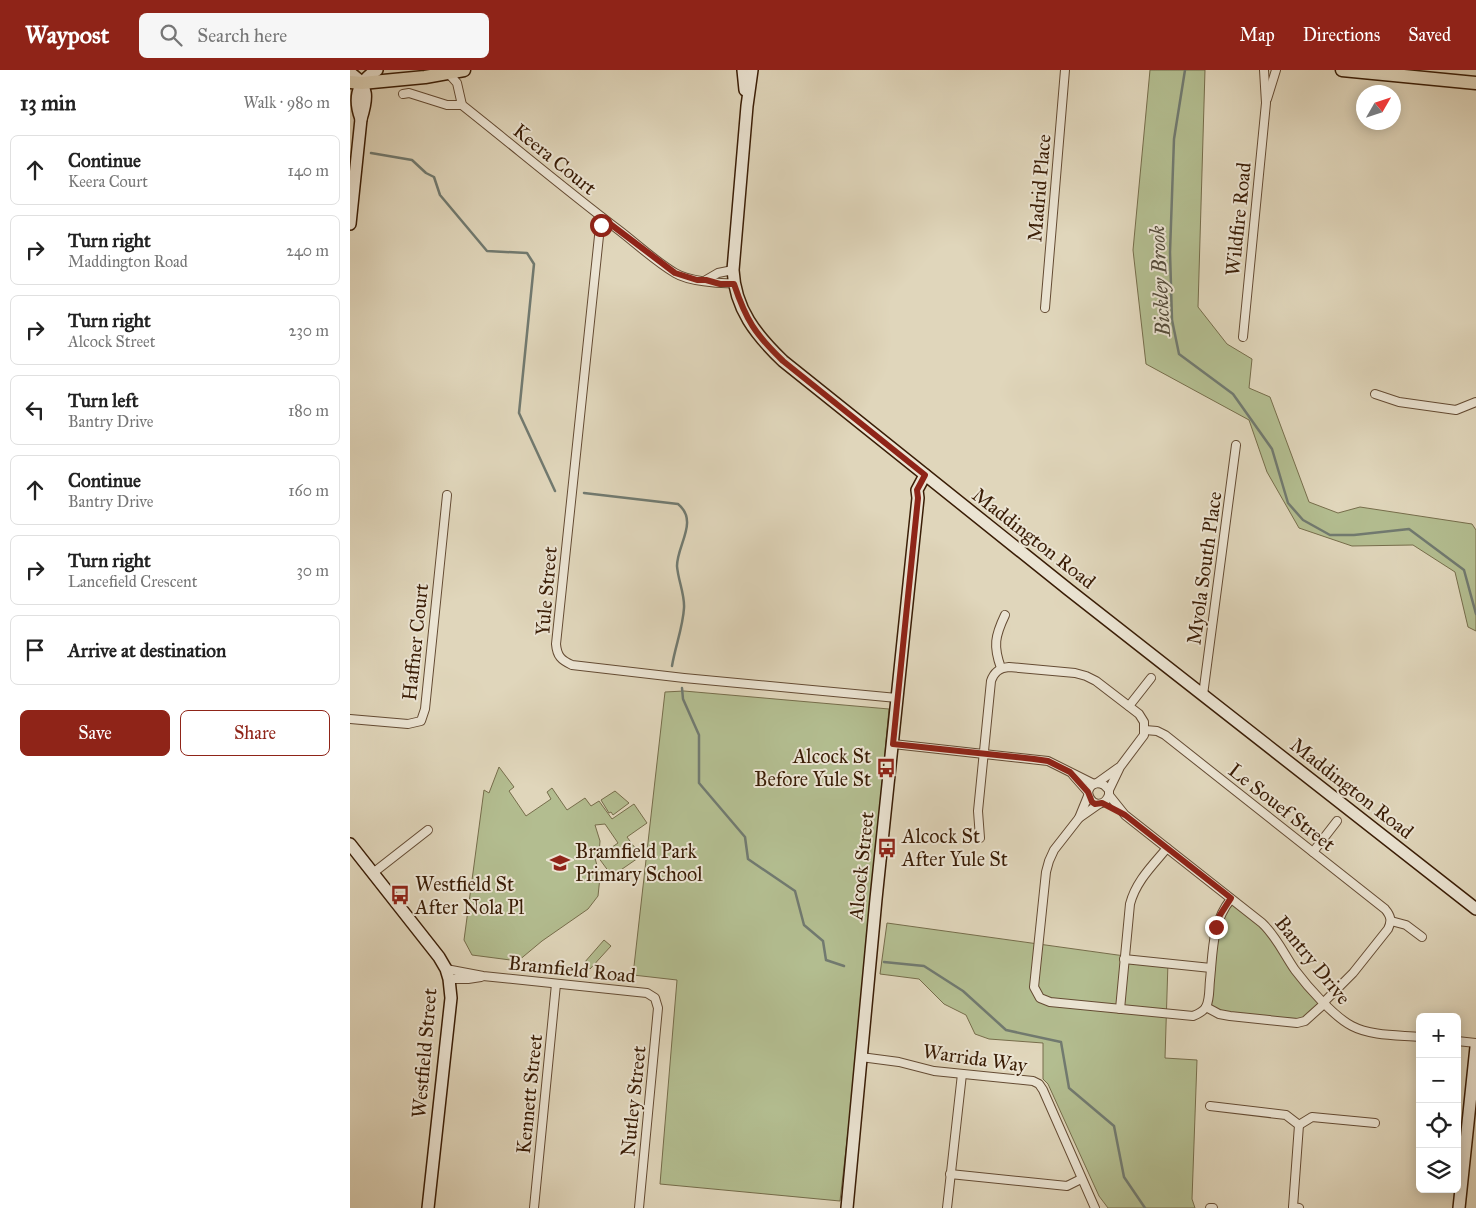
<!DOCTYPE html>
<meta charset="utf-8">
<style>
body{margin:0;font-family:"IM FELL Great Primer",serif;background:#f6f6f6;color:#222}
.controls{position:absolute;right:15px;bottom:15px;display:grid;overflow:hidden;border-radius:8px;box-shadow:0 2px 12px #0003}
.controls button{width:45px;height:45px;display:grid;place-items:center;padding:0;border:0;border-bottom:1px solid #e0e0e0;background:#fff;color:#222;font:25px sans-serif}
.compass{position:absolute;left:1006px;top:15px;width:45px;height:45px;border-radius:50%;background:#fff;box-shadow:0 2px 12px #0003;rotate:51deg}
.stop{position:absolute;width:15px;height:15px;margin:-11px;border:4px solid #8f2418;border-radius:50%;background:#fff}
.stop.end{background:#8f2418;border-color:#fff;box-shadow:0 1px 5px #0008}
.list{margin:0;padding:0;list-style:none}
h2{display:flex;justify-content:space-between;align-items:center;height:65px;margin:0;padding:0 20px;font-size:21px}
h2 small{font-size:16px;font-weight:400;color:#767676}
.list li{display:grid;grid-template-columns:32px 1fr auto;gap:15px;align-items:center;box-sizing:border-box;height:70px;margin:0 10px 10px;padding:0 10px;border:1px solid #e0e0e0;border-radius:8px}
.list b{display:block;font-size:19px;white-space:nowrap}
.list p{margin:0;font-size:16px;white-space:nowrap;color:#767676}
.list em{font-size:16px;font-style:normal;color:#767676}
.actions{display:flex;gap:10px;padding:15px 20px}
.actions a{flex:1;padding:11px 0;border:1px solid #8f2418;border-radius:8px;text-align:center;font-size:18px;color:#8f2418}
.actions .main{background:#8f2418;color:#fff}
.icon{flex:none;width:28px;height:28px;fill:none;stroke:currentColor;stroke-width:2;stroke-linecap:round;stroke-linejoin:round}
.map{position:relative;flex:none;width:1126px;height:1138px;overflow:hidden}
header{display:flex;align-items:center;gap:30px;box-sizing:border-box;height:70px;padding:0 25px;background:#8f2418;color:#fff}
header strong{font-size:24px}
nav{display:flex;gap:28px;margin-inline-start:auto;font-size:18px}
.search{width:350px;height:45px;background:#f6f6f6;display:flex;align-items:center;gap:12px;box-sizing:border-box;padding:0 18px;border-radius:8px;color:#767676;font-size:19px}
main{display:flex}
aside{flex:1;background:#fff}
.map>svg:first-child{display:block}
.green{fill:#b3bd90;stroke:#766d4b}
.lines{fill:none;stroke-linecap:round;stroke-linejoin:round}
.stream{stroke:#717a70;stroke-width:2.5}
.street-casing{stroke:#644b33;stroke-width:10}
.secondary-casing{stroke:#3a1d06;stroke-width:14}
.primary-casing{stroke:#3a1d06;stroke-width:15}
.street{stroke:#ebe4d3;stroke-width:8}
.secondary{stroke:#ebe4d3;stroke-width:11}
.primary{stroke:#e0d6bb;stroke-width:12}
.route{stroke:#8f2418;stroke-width:6}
.labels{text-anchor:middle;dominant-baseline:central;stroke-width:4;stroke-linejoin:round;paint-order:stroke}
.street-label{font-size:20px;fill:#3a1d06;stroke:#ebe4d3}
.poi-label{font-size:20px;fill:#3a1d06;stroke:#ebe4d3;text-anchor:start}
.water-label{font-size:21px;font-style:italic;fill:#554c3b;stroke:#ebe4d3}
</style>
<header>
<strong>Waypost</strong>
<div class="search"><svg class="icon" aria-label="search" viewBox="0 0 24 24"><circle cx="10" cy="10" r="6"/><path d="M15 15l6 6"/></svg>Search here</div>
<nav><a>Map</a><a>Directions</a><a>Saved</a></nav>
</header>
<main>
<aside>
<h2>13 min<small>Walk · 980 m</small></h2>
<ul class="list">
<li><svg class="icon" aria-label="ahead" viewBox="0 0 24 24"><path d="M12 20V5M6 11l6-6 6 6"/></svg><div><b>Continue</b><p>Keera Court</p></div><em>140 m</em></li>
<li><svg class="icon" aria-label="right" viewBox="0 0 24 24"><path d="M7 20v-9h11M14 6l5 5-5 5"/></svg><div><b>Turn right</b><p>Maddington Road</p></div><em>240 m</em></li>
<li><svg class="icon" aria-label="right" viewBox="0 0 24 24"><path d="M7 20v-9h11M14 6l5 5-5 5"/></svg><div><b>Turn right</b><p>Alcock Street</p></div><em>230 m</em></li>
<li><svg class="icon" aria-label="left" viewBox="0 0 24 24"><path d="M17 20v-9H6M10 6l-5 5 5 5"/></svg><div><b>Turn left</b><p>Bantry Drive</p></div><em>180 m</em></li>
<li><svg class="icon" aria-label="ahead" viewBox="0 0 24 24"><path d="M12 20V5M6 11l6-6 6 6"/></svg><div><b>Continue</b><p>Bantry Drive</p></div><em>160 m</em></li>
<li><svg class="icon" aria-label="right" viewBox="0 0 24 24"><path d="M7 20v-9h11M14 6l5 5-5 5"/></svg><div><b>Turn right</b><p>Lancefield Crescent</p></div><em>30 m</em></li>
<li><svg class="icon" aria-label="arrive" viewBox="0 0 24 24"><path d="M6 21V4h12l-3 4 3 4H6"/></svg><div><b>Arrive at destination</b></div></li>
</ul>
<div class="actions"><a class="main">Save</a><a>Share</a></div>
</aside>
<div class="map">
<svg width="1126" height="1138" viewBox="0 0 1126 1138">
<rect width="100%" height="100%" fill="#e0d6bb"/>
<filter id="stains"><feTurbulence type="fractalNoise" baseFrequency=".004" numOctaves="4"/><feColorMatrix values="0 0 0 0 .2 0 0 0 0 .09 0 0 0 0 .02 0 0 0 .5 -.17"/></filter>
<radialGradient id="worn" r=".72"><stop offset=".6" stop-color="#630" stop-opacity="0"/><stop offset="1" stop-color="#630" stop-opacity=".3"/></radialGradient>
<g class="green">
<polygon points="800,0 855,0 848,237 877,274 902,289 899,318 920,327 959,432 988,443 1010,437 1122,454 1126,460 1126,561 1118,557 1105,502 1063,475 1002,476 949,458 917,402 899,350 796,294 783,180"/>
<polygon points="334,621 539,639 506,993 490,1131 310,1114 327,910 283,905 315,622"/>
<polygon points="149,697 164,717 159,721 176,746 201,729 197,722 202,718 217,740 235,728 241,736 249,731 262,749 284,734 297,753 277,767 291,786 262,806 248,787 268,773 255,754 245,755 250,771 249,784 245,788 250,807 248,826 238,839 192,871 168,891 122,885 114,870 134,720 139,723"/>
<polygon points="265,721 279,733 263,745 261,742 259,743 251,730"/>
<polygon points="881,829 902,845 975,933 955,951 866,942 856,937 864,872"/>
<polygon points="537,853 818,892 815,988 847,990 842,1129 845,1138 758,1138 749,1126 698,1014 693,1009 693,973 639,969 625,964 616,945 594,934 569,909 530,904"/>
<polygon points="254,870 261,876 240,899 234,893"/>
</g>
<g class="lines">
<g class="stream">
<polyline points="835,0 824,69 820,182 822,250 829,284 883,324 922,379 938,433 953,450 980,465 1004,465 1059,459 1114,500 1126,544"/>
<polyline points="21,83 62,90 76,103 84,107 90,125 137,181 177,183 184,194 169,343 205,421"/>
<path d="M 234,423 L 328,434 C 349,451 327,475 327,496 C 328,510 335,525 334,538 C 333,557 325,577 322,596"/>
<polyline points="332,618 333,629 349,665 349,713 395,767 398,789 445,821 454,855 473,871 476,890 494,896"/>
<polyline points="534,892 574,896 613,921 656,960 711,972 719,1018 764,1056 774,1107 795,1138"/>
</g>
<defs>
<g id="street">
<path d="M 99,4 L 107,13 L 112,35 C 165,77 216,120 270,161 C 288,175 305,191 325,203 C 338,211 369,214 384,213"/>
<polyline points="53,24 59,23 97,35 112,35"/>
<polyline points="917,29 926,0"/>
<path d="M 251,147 L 206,574 C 207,586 211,590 222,595 L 334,608 L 547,628"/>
<polyline points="356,210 368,203 383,200"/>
<polyline points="695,238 715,0"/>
<polyline points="893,267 916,33 914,0"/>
<polyline points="1025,324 1049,332 1106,340 1126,332"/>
<path d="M 651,598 C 643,576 645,566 655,545"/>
<polyline points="853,625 886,375"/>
<polyline points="779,636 801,608"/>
<polyline points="0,649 58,654 71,651 75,639 97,425"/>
<path d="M 795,660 L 807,661 L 815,665 L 1035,839 C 1041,846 1042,851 1038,859 L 1003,903 L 974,932"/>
<polyline points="543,674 698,691 744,714"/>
<polyline points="723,705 738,722"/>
<polyline points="747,713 768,698"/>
<path d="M 759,725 C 754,738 740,736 738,722 C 740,714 746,711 754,715 L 759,720 L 759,725 L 775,745 L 912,853 C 926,866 934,884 945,900 C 957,916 984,947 1002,956 C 1021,966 1048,965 1070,967"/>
<path d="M 738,726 L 729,748 L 704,780 L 699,791 L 696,802 L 684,917 L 690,928 L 700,932 L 843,946 C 848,944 853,942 856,937 C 860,929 859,919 860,910 C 863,881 862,852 881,829"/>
<polyline points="729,748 749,734"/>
<path d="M 630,768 L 628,741 L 641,611 C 644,602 649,598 659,597 L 725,603 L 736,606 L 746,611 L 789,644 L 794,652 L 794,665 L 770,697 L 759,720"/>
<polyline points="963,782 987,751"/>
<polyline points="23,803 78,760"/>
<polyline points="1041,851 1056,855 1072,867"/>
<polyline points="774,889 861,898"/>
<polyline points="96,899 133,906 297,923 305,928 308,938 289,1138"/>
<polyline points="99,909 118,909 131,907"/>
<polyline points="856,937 869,944 880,946 947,953 955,951 975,933"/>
<path d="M 770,939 L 780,834 C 786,811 803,795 817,778"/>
<polyline points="1107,971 1126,973"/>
<polyline points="511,987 549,992 584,1001 683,1011 689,1014 693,1020 745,1138"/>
<polyline points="860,1036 936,1045 949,1055 943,1137 949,1138"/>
<polyline points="949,1055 962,1047 1025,1053"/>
<polyline points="600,1104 717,1116 731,1109"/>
<polyline points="184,1138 206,914"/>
<polyline points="597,1138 612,1004"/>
<polyline points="860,1138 863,1138"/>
</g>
<g id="secondary">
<polyline points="393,0 395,20"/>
<path d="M 402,0 L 397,36 L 383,200 C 385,239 406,265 433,291 L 719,520 L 1126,839"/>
<path d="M 0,3 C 20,15 17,30 11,49 L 0,154"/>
<path d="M 11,49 C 3,28 7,12 27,0"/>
<polyline points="0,774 89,887 96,899 99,909 101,928 78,1138"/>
<polyline points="497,1138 526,829 568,428 567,420 575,405"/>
<polyline points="1109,1138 1126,977"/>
</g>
<g id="primary">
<polyline points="992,0 1126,13"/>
<polyline points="0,12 12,13 75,7 114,0"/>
</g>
</defs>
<use href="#street" class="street-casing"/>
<use href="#secondary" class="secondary-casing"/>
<use href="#primary" class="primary-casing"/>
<use href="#street" class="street"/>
<use href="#secondary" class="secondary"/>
<use href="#primary" class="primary"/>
</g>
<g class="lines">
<path class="route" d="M 251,155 L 251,147 L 325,203 L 347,210 L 356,210 L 370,214 L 384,214 C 396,250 405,264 433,291 L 575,405 L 567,420 L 568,428 L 543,674 L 684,689 L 698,691 L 720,702 L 738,722 L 742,732 L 745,734 L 752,733 L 775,745 L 881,828 L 870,845 L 866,857"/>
</g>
<defs>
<symbol id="bus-bare" viewBox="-9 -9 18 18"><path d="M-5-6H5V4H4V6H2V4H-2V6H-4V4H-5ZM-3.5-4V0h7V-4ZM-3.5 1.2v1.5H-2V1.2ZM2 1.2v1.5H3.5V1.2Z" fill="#8f2418" stroke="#ebe4d3" stroke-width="2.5" paint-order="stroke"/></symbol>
<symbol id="school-bare" viewBox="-9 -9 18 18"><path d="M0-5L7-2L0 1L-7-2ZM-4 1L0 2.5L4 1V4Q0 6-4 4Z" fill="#8f2418" stroke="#ebe4d3" stroke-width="2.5" paint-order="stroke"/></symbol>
</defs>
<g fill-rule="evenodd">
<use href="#bus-bare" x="522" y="684" width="28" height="28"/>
<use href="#bus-bare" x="523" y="764" width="28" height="28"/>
<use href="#school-bare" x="196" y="779" width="28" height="28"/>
<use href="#bus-bare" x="36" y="811" width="28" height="28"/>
</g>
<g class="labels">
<g class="street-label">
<text transform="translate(205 89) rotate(39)">Keera Court</text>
<text transform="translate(689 118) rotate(-85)">Madrid Place</text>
<text transform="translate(888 149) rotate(-84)">Wildfire Road</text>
<text transform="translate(684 468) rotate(38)">Maddington Road</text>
<text transform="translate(854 498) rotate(-82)">Myola South Place</text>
<text transform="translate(196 521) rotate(-85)">Yule Street</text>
<text transform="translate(65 572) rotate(-84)">Haffner Court</text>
<text transform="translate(1002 718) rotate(38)">Maddington Road</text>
<text transform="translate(932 737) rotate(38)">Le Souef Street</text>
<text transform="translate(511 796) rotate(-84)">Alcock Street</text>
<text transform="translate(963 890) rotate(51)">Bantry Drive</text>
<text transform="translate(222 899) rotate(6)">Bramfield Road</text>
<text transform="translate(74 983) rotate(-85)">Westfield Street</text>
<text transform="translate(625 988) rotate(8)">Warrida Way</text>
<text transform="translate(179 1024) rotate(-84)">Kennett Street</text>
<text transform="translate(283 1031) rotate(-84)">Nutley Street</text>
</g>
<g class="poi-label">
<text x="521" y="686" text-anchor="end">Alcock St<tspan x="521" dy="23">Before Yule St</tspan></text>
<text x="552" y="766">Alcock St<tspan x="552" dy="23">After Yule St</tspan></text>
<text x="225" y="781">Bramfield Park<tspan x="225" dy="23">Primary School</tspan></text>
<text x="65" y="814">Westfield St<tspan x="65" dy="23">After Nola Pl</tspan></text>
</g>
<g class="water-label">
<text transform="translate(810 211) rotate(-93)">Bickley Brook</text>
</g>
</g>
<rect width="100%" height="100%" filter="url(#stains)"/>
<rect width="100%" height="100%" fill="url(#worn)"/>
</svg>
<div class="controls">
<button>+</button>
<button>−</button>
<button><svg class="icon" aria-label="locate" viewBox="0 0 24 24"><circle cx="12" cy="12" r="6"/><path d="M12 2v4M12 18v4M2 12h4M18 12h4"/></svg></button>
<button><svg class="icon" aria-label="layers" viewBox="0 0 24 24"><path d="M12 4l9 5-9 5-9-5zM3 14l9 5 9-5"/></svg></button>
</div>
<svg class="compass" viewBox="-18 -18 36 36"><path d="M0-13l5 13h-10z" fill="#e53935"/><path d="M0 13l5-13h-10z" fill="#767676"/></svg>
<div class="stop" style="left:251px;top:155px"></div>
<div class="stop end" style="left:866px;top:857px"></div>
</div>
</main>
